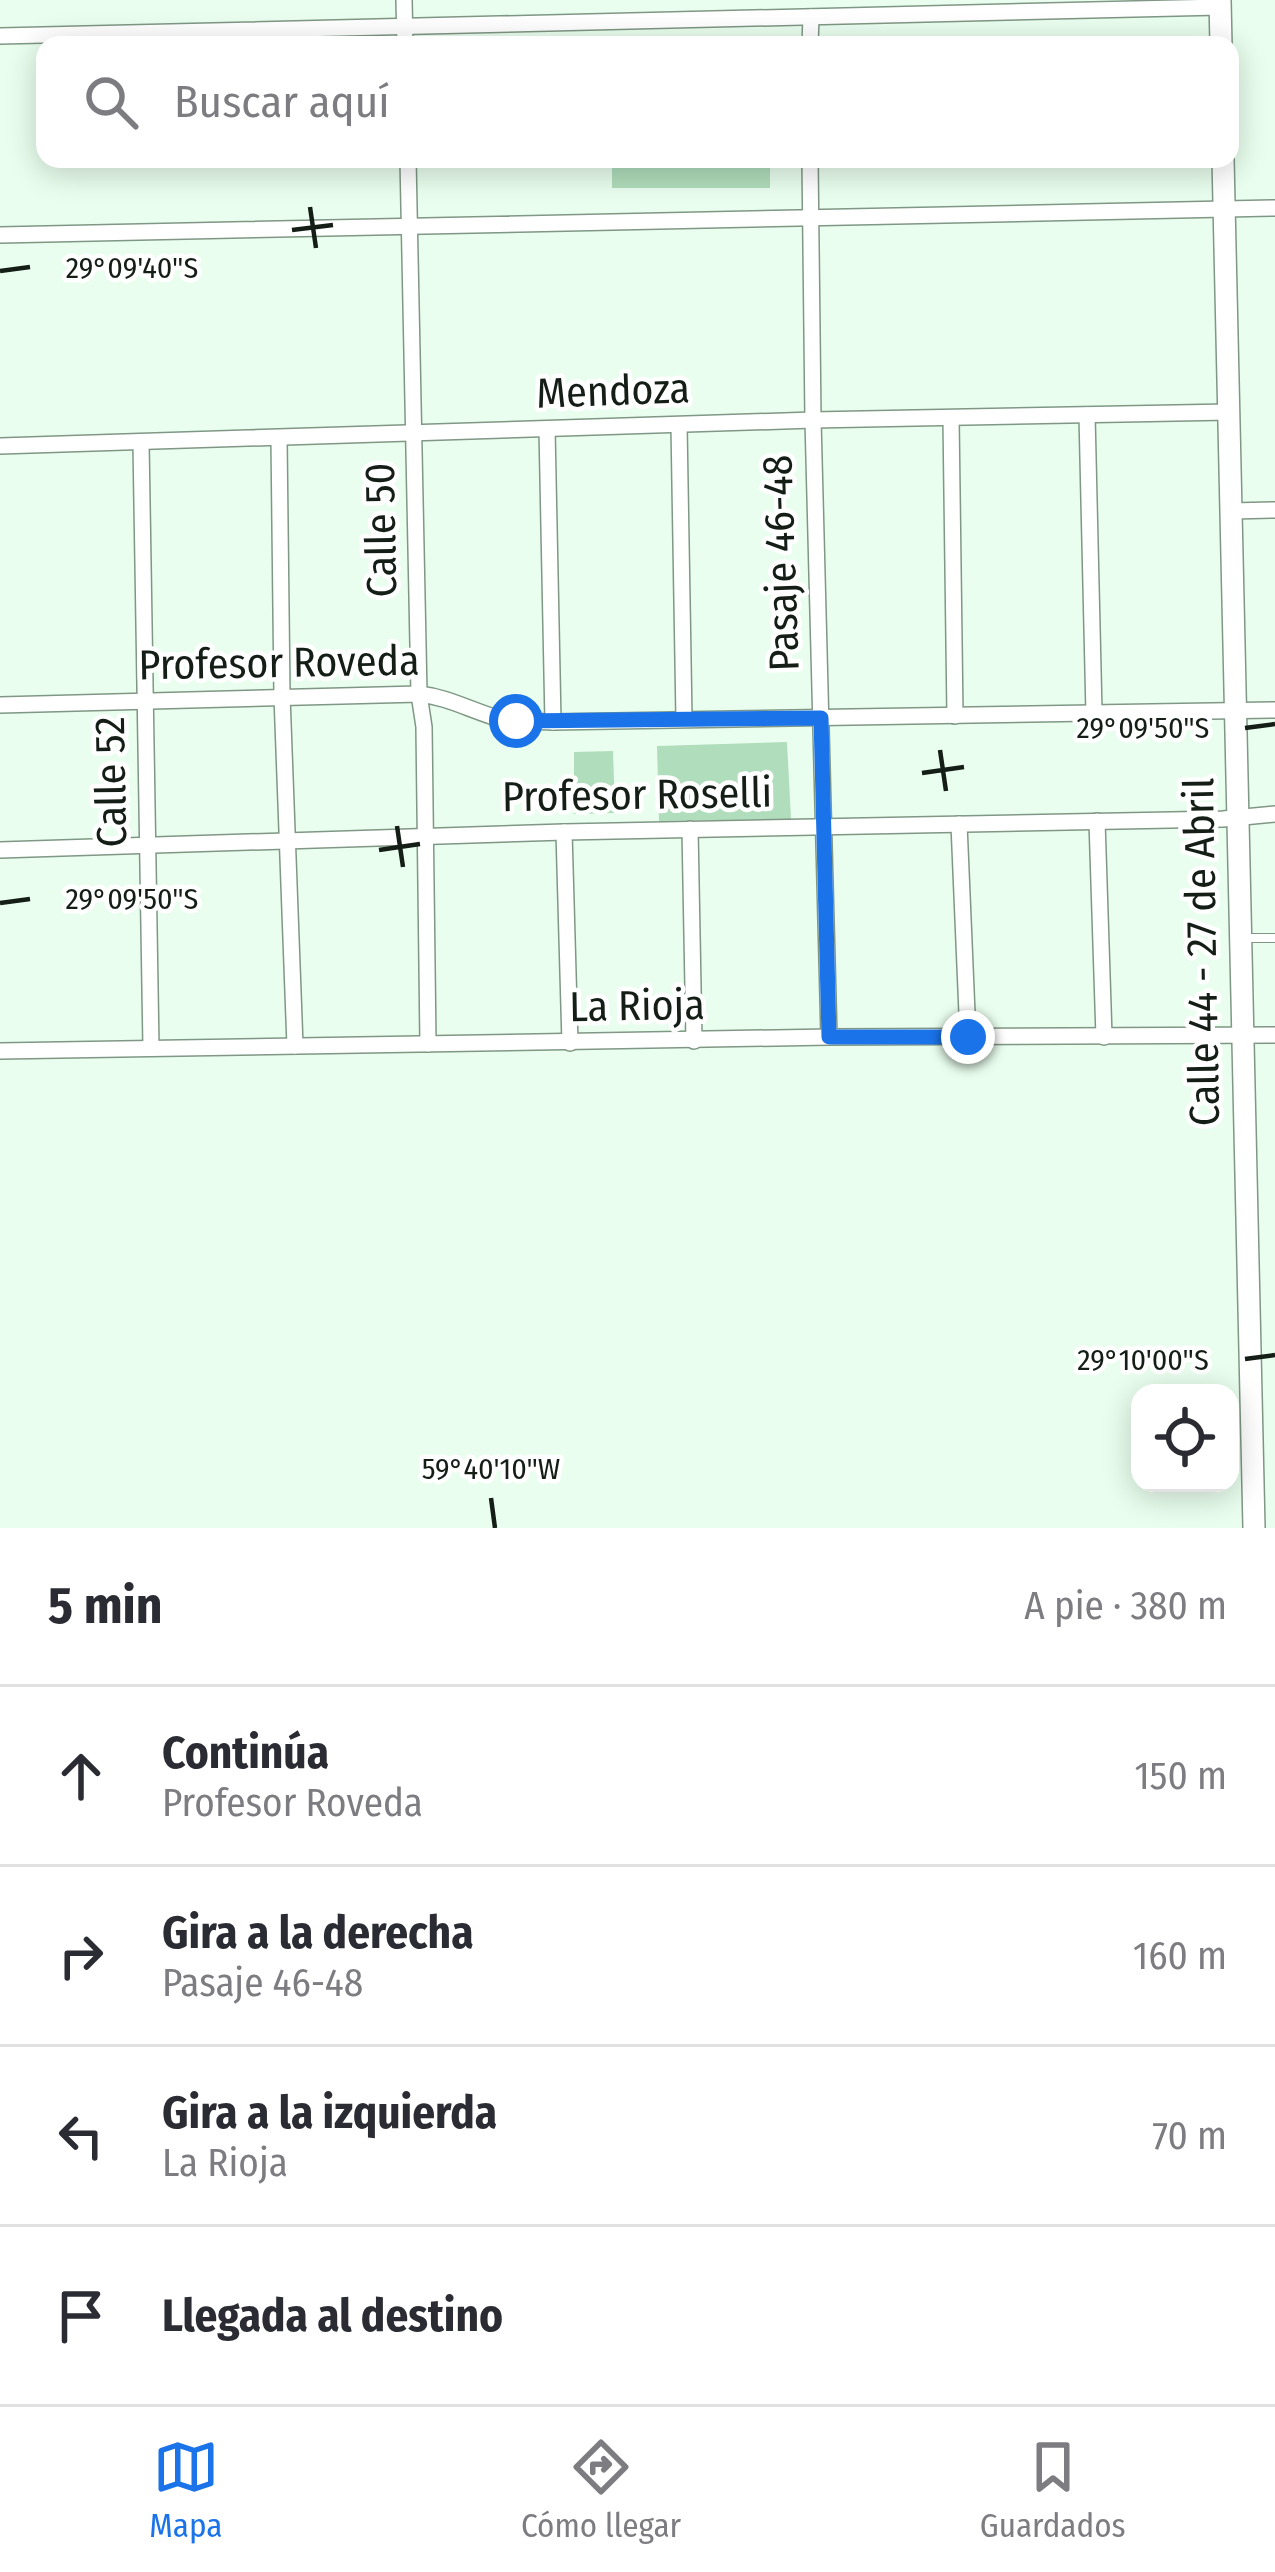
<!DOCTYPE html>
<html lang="es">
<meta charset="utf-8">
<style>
body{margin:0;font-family:"Fira Sans Condensed",sans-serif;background:#f7f7f7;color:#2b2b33}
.controls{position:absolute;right:36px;bottom:36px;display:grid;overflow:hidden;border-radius:24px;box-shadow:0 6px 30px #0003}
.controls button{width:108px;height:108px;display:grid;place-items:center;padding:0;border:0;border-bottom:3px solid #e1e1e2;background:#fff;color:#2b2b33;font:60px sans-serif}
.stop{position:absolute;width:36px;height:36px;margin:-27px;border:9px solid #1a73e8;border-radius:50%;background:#fff}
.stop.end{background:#1a73e8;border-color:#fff;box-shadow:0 3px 12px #0008}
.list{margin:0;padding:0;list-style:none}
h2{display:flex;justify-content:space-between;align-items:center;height:156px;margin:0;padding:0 48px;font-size:51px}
h2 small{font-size:39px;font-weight:400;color:#7c7c81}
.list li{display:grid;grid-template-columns:78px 1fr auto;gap:36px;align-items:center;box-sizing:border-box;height:180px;padding:0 48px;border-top:3px solid #e1e1e2}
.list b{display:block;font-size:45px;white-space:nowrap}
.list p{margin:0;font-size:39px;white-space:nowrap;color:#7c7c81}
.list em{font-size:39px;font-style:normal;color:#7c7c81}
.icon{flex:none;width:66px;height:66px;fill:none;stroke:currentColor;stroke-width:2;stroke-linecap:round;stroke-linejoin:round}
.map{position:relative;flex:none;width:1275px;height:1528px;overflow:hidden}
.search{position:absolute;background:#fff;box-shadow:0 6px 30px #0003;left:36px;right:36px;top:36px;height:132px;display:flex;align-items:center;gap:30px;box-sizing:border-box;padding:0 42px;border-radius:24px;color:#7c7c81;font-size:45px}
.sheet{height:876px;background:#fff}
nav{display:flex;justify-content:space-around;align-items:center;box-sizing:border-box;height:168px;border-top:3px solid #e1e1e2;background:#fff;font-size:33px;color:#7c7c81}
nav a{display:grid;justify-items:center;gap:6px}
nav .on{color:#1a73e8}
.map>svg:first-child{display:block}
.green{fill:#b0ddbb}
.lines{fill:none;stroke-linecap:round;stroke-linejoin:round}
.service-casing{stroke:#7f9784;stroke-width:10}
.minor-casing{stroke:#7f9784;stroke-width:18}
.tertiary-casing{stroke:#7f9784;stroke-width:24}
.service{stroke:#fff;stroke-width:8}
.minor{stroke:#fff;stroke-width:15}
.tertiary{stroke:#fff;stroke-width:21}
.route{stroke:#1a73e8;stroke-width:15}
.ticks{fill:none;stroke:#141d16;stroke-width:4.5}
.labels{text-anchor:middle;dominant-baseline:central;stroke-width:9;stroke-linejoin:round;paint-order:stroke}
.street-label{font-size:42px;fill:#141d16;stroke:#fff}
.ticks-label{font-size:30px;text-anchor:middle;fill:#141d16;stroke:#fff;stroke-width:9;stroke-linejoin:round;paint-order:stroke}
</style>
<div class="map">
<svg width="1275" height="1528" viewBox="0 0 1275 1528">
<rect width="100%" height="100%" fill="#e9feee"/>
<g class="green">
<rect x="612" y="159" width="158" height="29"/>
<polygon points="787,742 791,819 659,821 657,746"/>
<polygon points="613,751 615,813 574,814 574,752"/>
</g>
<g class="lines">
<defs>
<polyline id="service" points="1242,938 1275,938"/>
<g id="minor">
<polyline points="404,0 405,45"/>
<polyline points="0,36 1220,7"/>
<polyline points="810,45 811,17"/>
<polyline points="408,159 419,694 424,727 428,1044"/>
<polyline points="810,159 813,420 829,1037"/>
<polyline points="0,235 1275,208"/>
<polyline points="1087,415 1094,713"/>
<polyline points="951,418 955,716"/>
<polyline points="679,425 684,719"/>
<polyline points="547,429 553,722"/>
<polyline points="279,439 282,696 295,1046"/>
<polyline points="141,443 151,1048"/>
<polyline points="0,446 813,420 1229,412"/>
<polyline points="1232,511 1275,510"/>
<path d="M 0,705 L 419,694 C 447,697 468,709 494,717 C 513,722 534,721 553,722 L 1275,710"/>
<polyline points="1097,821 1104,1037"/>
<polyline points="959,824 968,1037"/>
<polyline points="690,829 694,1041"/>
<polyline points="564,832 570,1043"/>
<polyline points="0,850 564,832 1223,819 1275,814"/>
<polyline points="0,1051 829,1037 1275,1035"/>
</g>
<g id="tertiary">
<polyline points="1220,0 1221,45"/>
<polyline points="1223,159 1254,1528"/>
</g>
</defs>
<use href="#service" class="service-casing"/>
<use href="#minor" class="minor-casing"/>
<use href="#tertiary" class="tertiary-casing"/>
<use href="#service" class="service"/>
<use href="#minor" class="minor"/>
<use href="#tertiary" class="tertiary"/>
</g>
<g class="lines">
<polyline class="route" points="516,721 821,718 829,1037 968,1037"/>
</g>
<path class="ticks" d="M 310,207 L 316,248M 292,230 L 333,225M 0,271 L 30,267M 1245,728 L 1275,724M 940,750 L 946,791M 922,773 L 964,767M 397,826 L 403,867M 379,850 L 420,844M 0,903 L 30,899M 1245,1359 L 1275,1355M 491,1498 L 495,1528"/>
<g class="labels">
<g class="street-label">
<text transform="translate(613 391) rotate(-2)">Mendoza</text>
<text transform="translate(381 530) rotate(-91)">Calle 50</text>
<text transform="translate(781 563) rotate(-92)">Pasaje 46-48</text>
<text transform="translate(279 663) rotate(-1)">Profesor Roveda</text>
<text transform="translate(111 782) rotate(-91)">Calle 52</text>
<text transform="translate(637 795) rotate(-1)">Profesor Roselli</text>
<text transform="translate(1202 952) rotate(-91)">Calle 44 - 27 de Abril</text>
<text transform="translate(637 1006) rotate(-1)">La Rioja</text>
</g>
</g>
<g class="ticks-label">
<text x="132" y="278">29°09'40"S</text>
<text x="1143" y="738">29°09'50"S</text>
<text x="132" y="909">29°09'50"S</text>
<text x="1143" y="1370">29°10'00"S</text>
<text x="491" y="1479">59°40'10"W</text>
</g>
</svg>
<div class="controls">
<button><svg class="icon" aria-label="locate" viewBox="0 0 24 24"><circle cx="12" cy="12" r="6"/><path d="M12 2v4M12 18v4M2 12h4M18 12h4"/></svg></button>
</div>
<div class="stop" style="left:516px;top:721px"></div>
<div class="stop end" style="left:968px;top:1037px"></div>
<div class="search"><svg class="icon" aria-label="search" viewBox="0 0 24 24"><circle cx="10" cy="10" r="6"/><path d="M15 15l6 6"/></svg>Buscar aquí</div>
</div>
<section class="sheet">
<h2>5 min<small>A pie · 380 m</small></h2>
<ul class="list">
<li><svg class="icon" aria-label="ahead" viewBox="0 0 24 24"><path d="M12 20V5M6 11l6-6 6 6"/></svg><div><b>Continúa</b><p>Profesor Roveda</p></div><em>150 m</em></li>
<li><svg class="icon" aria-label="right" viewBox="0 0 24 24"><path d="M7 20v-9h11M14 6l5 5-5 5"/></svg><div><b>Gira a la derecha</b><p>Pasaje 46-48</p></div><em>160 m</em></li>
<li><svg class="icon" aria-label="left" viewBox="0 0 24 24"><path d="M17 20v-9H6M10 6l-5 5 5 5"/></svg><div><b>Gira a la izquierda</b><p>La Rioja</p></div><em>70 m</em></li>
<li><svg class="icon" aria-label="arrive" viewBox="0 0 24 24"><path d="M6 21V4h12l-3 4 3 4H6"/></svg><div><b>Llegada al destino</b></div></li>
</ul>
</section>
<nav>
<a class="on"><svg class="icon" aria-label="map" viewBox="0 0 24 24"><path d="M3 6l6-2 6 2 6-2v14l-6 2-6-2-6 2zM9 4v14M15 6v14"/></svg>Mapa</a>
<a><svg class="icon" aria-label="directions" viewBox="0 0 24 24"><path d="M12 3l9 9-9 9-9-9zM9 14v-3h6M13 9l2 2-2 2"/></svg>Cómo llegar</a>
<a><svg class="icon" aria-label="saved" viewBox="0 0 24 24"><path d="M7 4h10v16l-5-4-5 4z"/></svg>Guardados</a>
</nav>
